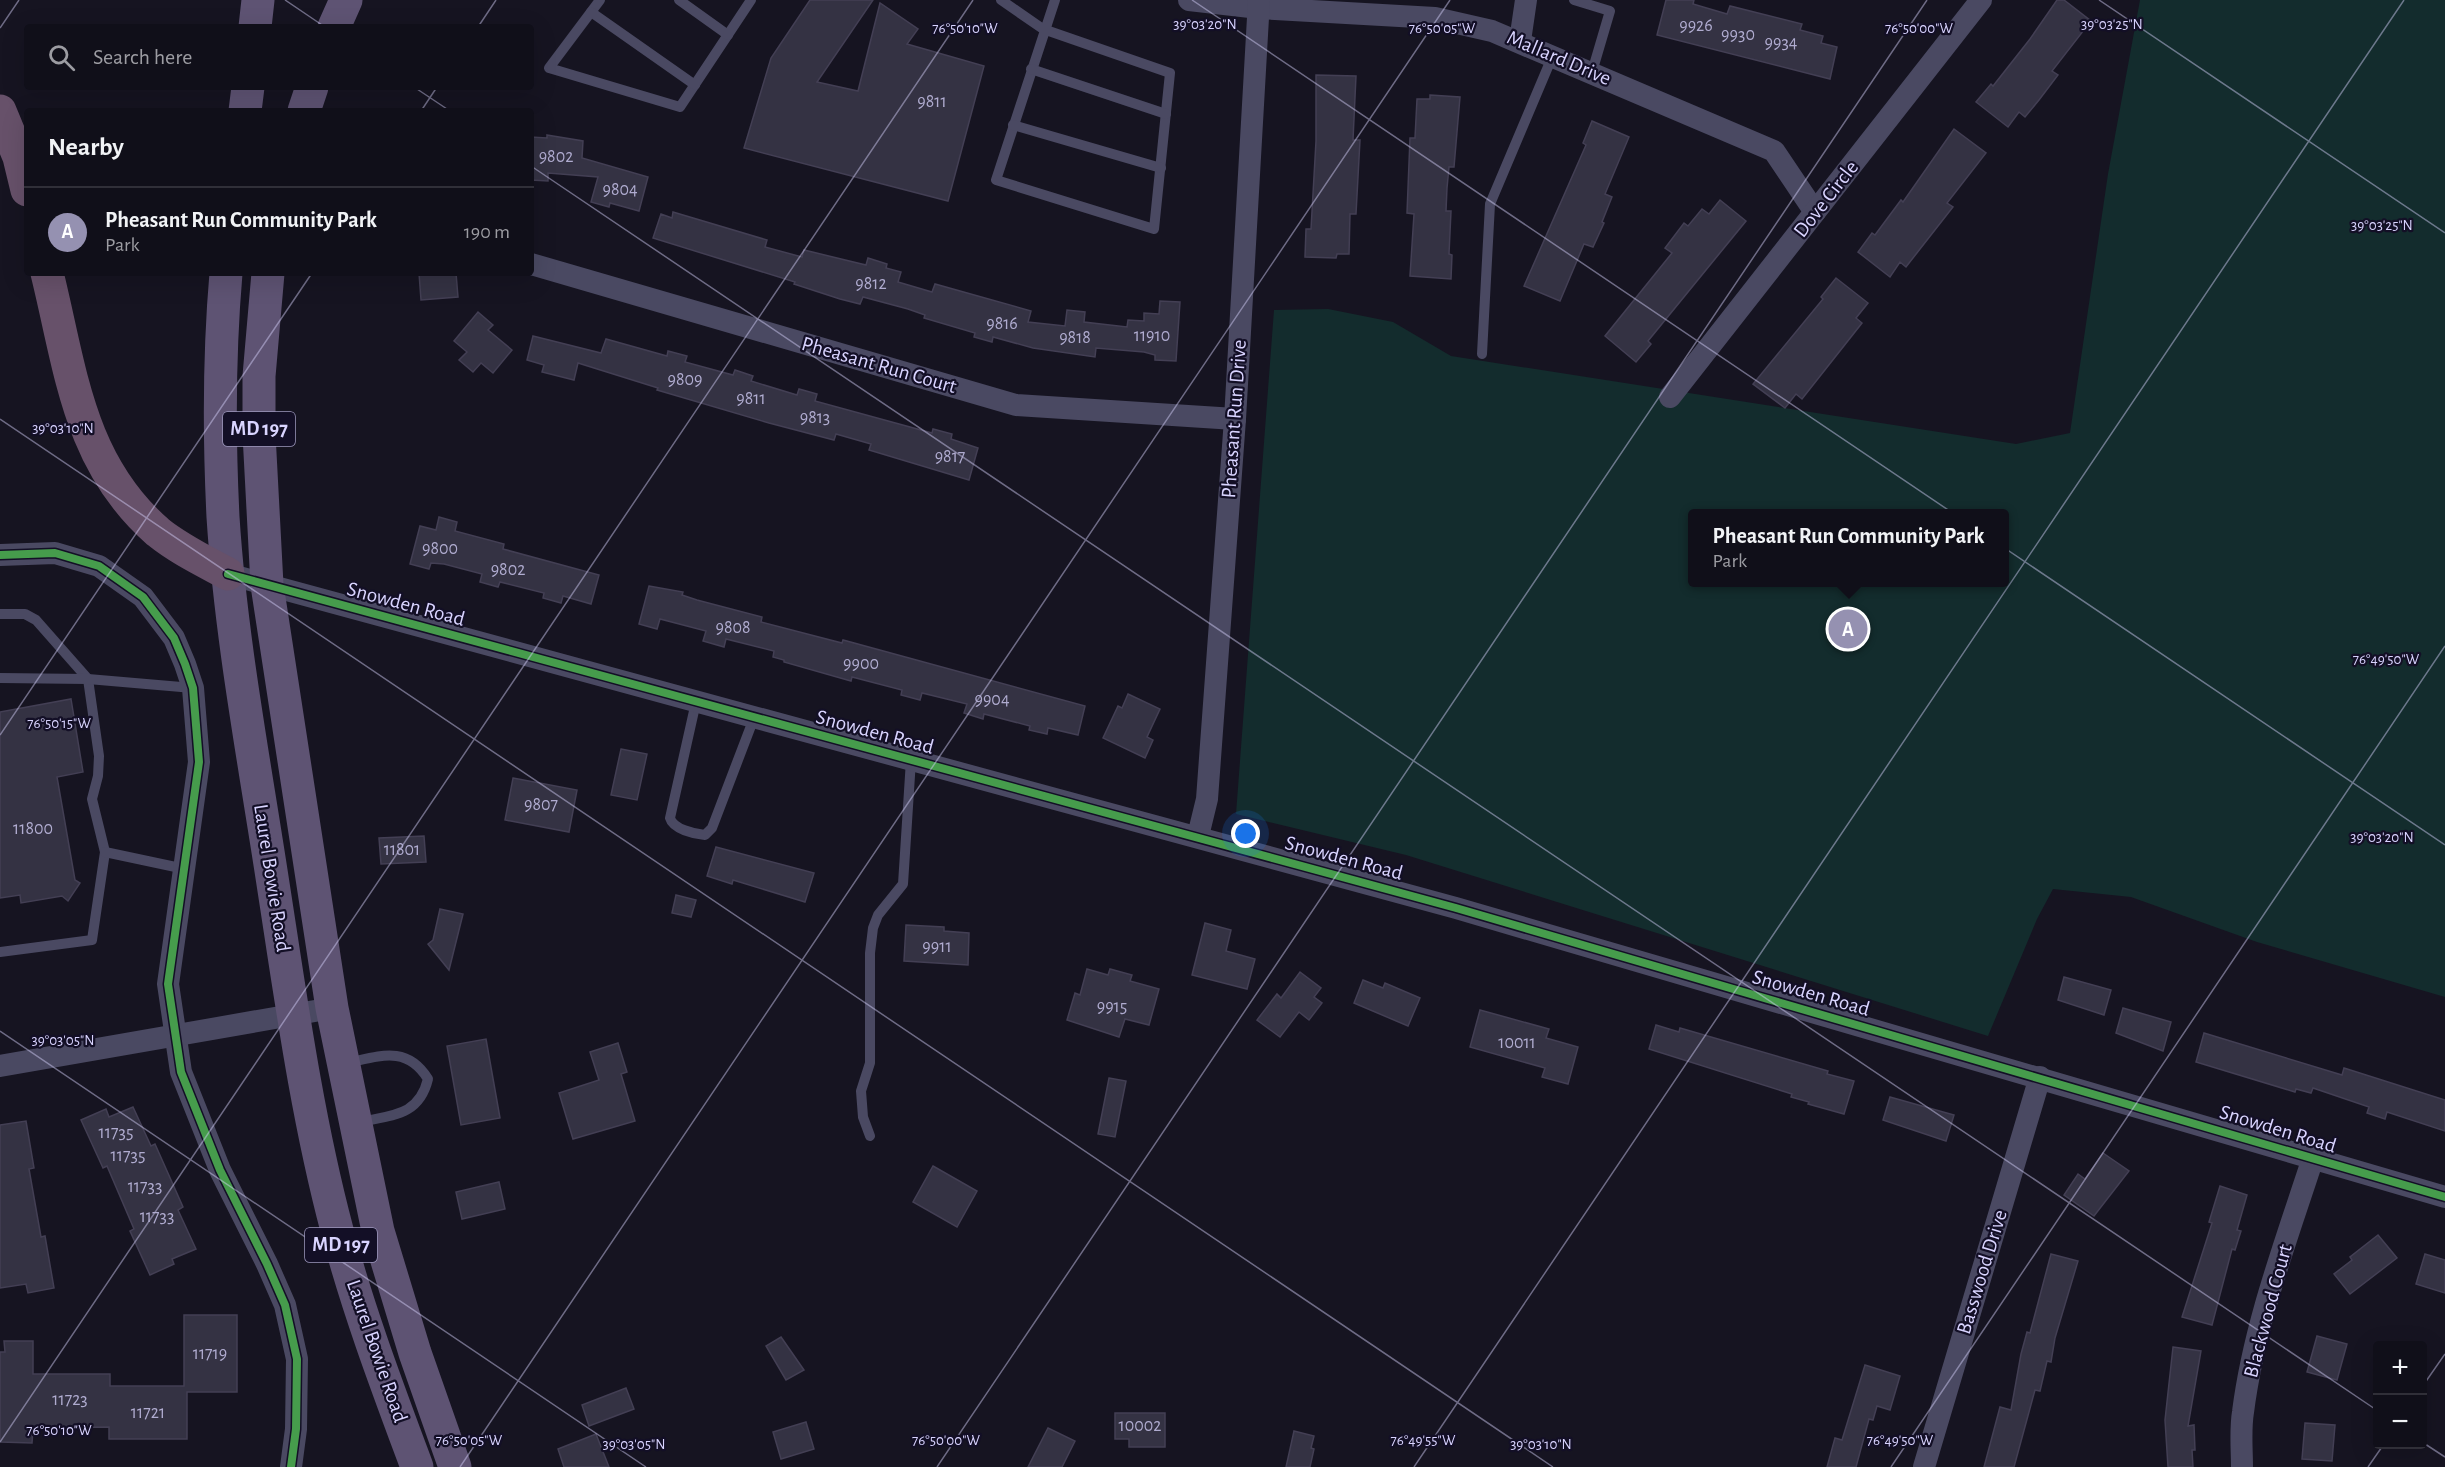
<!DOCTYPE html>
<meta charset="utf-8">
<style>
body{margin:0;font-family:"Alegreya Sans",sans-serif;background:#191822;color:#f1f3f6}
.controls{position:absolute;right:18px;bottom:18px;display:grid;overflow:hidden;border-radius:6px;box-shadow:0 6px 24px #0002}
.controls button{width:54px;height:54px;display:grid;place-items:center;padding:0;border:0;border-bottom:2px solid #302f38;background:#100f19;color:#f1f3f6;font:30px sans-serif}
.you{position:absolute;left:1246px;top:834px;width:21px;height:21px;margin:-15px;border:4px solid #fff;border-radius:50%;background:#1a73e8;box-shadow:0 0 0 9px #1a73e833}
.badge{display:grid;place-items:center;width:39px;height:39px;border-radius:50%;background:#9591b1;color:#fff;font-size:20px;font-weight:700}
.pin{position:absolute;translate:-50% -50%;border:3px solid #fff;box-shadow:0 2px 6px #0006}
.popup{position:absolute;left:1688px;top:509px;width:321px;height:78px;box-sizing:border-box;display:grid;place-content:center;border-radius:6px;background:#100f19;filter:drop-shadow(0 2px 4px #0005);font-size:20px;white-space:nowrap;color:#9c9ca2}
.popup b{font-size:22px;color:#f1f3f6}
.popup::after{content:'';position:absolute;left:50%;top:100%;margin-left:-12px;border:12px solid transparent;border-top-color:#100f19}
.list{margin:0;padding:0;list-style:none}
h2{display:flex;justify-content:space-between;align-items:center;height:78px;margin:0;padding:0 24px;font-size:26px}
h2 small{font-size:20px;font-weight:400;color:#9c9ca2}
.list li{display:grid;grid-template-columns:39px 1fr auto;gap:18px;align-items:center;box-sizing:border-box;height:90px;padding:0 24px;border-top:2px solid #302f38}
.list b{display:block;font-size:22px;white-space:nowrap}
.list p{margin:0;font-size:20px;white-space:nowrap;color:#9c9ca2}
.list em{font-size:20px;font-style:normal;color:#9c9ca2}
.icon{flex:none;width:33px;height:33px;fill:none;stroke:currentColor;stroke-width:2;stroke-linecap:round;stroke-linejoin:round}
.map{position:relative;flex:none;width:2445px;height:1467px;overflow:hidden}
.search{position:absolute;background:#100f19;box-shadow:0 6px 24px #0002;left:24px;top:24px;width:510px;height:66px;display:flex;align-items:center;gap:15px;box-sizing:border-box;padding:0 21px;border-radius:6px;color:#9c9ca2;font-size:22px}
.panel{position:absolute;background:#100f19;box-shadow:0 6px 24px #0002;left:24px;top:108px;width:510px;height:168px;border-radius:6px}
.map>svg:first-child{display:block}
.green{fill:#132c2d;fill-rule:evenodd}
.building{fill:#343243;stroke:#433f54;stroke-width:1.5}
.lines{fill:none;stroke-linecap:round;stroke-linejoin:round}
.service{stroke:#4a4962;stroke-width:10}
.minor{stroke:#4a4962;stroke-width:22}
.primary{stroke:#5e5373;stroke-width:33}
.motorway{stroke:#67516a;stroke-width:33}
.cycleway-casing{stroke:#130f26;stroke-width:11}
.cycleway{stroke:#469c4c;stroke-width:8}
.ticks{fill:none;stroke:#d9d4ff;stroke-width:1.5;stroke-opacity:0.45}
.labels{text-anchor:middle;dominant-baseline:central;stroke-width:4.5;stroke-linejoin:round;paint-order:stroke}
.number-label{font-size:18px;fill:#b0acd0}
.shield{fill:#130f26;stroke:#9e99be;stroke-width:1.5}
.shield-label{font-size:20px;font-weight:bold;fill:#d9d4ff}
.street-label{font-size:21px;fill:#d9d4ff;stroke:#130f26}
.ticks-label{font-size:15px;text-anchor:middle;fill:#d9d4ff;stroke:#130f26;stroke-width:4.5;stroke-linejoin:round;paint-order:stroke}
</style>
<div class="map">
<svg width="2445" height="1467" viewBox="0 0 2445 1467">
<rect width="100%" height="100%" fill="#161421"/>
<path class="green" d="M 2140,0 L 2445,0 L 2445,997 L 2257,942 L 2131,897 L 2053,889 L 2037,919 L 1988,1036 L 1406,855 L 1236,814 L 1274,310 L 1328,309 L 1393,322 L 1451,356 L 2016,444 L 2070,433 L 2108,174 ZM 1692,514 L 2004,514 L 2004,582 L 1692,582 Z"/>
<g class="building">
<polygon points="810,0 873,0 817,82 858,91 880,3 918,29 907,44 984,66 948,201 744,148 771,58"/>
<polygon points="1666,0 1694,0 1693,4 1727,14 1730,6 1802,24 1800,30 1823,36 1821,43 1837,47 1830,79 1657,35"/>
<polygon points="2057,0 2064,0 2091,21 2052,71 2058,75 2039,100 2025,117 2019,112 2008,127 1976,102 1991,84 1993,86 2030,39"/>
<polygon points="1316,75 1356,76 1353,140 1360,140 1356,214 1350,214 1349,254 1337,254 1336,258 1305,257 1306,229 1311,229 1316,141"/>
<polygon points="1430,95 1460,97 1454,167 1449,167 1447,188 1446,211 1451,211 1449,254 1452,255 1451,279 1410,276 1414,214 1407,213 1410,138 1415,138 1417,99 1430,99"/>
<polygon points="1592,121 1629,137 1605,194 1612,197 1602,222 1604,223 1593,247 1584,244 1560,301 1524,286 1586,145 1583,143"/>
<polygon points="1954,129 1986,153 1947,203 1953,207 1920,249 1906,267 1900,262 1890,277 1858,252 1872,233 1875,235 1901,200 1903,202"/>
<polygon points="547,135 583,141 582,158 648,177 639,211 610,203 609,207 591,202 598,177 548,173 548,181 531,180 531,137 547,138"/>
<polygon points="1720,200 1746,221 1648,341 1651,344 1636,362 1605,336 1672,253 1665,248 1684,223 1688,226 1702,209 1709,214"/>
<polygon points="673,212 767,240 765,247 802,257 804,250 866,265 868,258 887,264 886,268 901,272 898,282 932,292 935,284 1031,311 1028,322 1065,326 1067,310 1085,312 1084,322 1127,327 1128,320 1144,321 1144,313 1159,314 1160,301 1180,302 1176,361 1155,360 1155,355 1144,352 1096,348 1095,357 1033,348 993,337 992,342 974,337 975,333 924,318 925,315 908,309 863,297 860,304 840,299 794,284 795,282 653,238 661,214 672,218"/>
<polygon points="419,273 456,273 458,297 421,300"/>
<polygon points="1836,278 1868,303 1856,318 1862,323 1802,399 1796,394 1785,408 1753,384 1823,299 1821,297"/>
<polygon points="478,312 493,325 488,330 512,350 493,373 481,363 473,372 459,360 467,352 454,341"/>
<polygon points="533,336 601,353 606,339 667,356 668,351 687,356 685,362 733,375 735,370 753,376 751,381 797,395 799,389 817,394 815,401 932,433 933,429 952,434 951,439 978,448 969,480 869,450 871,444 836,434 834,440 769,423 657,390 658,388 578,363 574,380 542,372 544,365 527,360"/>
<polygon points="439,517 457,522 455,531 504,544 503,549 599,575 591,604 563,596 561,603 543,598 544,593 500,582 498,587 480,582 482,574 444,564 431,563 429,569 410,564 420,526 436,530"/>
<polygon points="649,586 683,592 682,595 697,600 762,617 761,622 842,643 843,640 1085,706 1078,735 1048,728 1047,734 1029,730 1030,726 984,714 983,719 964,713 967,704 922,693 920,700 901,695 902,690 852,677 851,681 784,662 784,660 773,657 774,651 726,639 724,647 703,641 706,631 660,619 657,629 639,624"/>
<polygon points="1128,694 1160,709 1147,737 1153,740 1145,758 1103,738 1118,706 1122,708"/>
<polygon points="71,699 83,772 57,777 75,880 80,883 68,901 62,896 21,903 20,895 0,898 0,712"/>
<polygon points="621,749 647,754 637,800 611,795"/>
<polygon points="513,778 577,790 569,832 505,820"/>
<polygon points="424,836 426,862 381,864 379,838"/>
<polygon points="716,847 814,873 805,902 733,880 732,884 707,876"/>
<polygon points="676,895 696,900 691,917 672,913"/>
<polygon points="440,909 463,914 449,970 428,944 433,940"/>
<polygon points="1205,923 1231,930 1226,951 1255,959 1247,989 1192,975"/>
<polygon points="906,925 944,927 944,931 969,933 968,965 904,961"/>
<polygon points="1087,969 1108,975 1110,969 1132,975 1130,981 1159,989 1149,1025 1125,1019 1119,1037 1067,1020 1075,993 1080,995"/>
<polygon points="1300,972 1321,988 1314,997 1322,1003 1309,1020 1299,1012 1280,1037 1257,1020 1277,994 1281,998"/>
<polygon points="2064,977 2111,990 2104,1015 2058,1000"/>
<polygon points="1363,980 1383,988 1385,983 1420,998 1408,1026 1354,1003"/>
<polygon points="2123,1008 2171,1022 2163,1051 2116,1033"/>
<polygon points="1480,1010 1549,1029 1546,1038 1578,1047 1568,1084 1542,1077 1545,1068 1470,1047"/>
<polygon points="1656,1025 1679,1032 1680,1028 1828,1071 1827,1074 1854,1081 1844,1114 1808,1104 1809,1102 1791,1097 1792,1094 1649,1049"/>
<polygon points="2204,1033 2342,1075 2344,1068 2445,1100 2445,1131 2387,1112 2385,1119 2367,1113 2369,1107 2313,1088 2311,1093 2296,1089 2295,1092 2196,1062"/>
<polygon points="486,1039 500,1118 461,1125 447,1046"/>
<polygon points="618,1043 627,1072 621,1074 635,1121 573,1139 559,1093 599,1080 590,1052"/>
<polygon points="1109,1078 1126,1081 1115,1137 1098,1134"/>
<polygon points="1890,1097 1954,1115 1946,1141 1883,1120"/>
<polygon points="133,1107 151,1146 155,1144 183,1207 178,1210 196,1249 172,1259 174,1264 150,1275 130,1231 134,1229 107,1166 103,1168 81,1120 106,1109 109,1117"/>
<polygon points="26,1121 34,1168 29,1169 41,1237 45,1236 54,1288 28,1293 26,1284 0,1288 0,1125"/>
<polygon points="2103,1153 2129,1171 2094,1216 2064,1195 2078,1174 2085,1179"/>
<polygon points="933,1166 977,1191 957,1227 913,1202"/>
<polygon points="499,1182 505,1209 462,1219 456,1192"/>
<polygon points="2220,1186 2247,1195 2237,1230 2241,1231 2235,1250 2232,1249 2212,1325 2182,1317 2212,1223 2209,1222"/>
<polygon points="2378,1235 2397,1258 2350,1294 2334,1274 2352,1260 2350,1257"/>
<polygon points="2051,1254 2078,1261 2055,1338 2051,1362 2047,1361 2040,1391 2035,1390 2014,1467 1984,1467 2000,1407 2011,1410 2021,1354 2027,1332 2030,1333"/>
<polygon points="2425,1254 2445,1260 2445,1293 2416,1284"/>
<polygon points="184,1315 237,1315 237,1392 187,1392 187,1439 109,1439 109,1427 33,1428 32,1443 0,1442 0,1352 5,1352 4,1341 33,1341 33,1374 110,1374 110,1386 184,1386"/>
<polygon points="2317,1336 2347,1344 2337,1380 2307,1372"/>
<polygon points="781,1337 804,1370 786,1380 766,1346"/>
<polygon points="2173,1347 2201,1351 2188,1426 2194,1425 2195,1450 2192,1450 2193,1467 2168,1467 2165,1420"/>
<polygon points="1865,1365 1900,1376 1890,1410 1877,1406 1873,1420 1869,1419 1856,1467 1827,1467 1835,1438 1842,1440"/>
<polygon points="626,1388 634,1409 589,1426 582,1405"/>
<polygon points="1115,1413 1165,1413 1165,1447 1129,1447 1129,1439 1115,1439"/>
<polygon points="806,1422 814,1449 781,1459 773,1432"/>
<polygon points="2305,1423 2335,1425 2332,1461 2302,1459"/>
<polygon points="1048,1428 1075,1441 1062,1467 1028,1467"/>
<polygon points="1294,1431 1314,1436 1311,1448 1314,1449 1310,1467 1286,1467"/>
<polygon points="596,1434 609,1467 564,1467 558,1449"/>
</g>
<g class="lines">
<g class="service">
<polyline points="600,0 549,68 680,107 751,0"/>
<polyline points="679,0 728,35"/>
<polyline points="1001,0 1043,29 1170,73 1154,229 996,180 1055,0"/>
<polyline points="1574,0 1610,11 1592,72"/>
<polyline points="591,12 695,85"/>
<polyline points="1031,69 1166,114"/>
<polyline points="1013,125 1161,168"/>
<polyline points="1482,354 1490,204 1553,55"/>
<polyline points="0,614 25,614 36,620 88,679 99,756 98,776 92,799 105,852 92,940 0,952"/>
<polyline points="0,678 88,679 193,688"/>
<path d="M 696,702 L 670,818 C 673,829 694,834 705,835 L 712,828 L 754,718"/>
<polyline points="105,852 185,869"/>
<path d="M 347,1063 C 380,1056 407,1045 428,1079 C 419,1116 392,1115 360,1122"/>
<polyline points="870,1136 863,1117 861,1091 870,1063 870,953 873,928 878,915 903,884 911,760"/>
</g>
<g class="minor">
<polyline points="1189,0 1259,8 1435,18 1492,31 1774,151 1815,212"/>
<polyline points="1520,41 1526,0"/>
<polyline points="531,264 1016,405 1235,419"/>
<polyline points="1670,397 1981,0"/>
<polyline points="0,555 55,553 99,566 143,597 174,638 185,664 193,688 199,762 168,984 181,1072 220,1170 267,1264 285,1305 297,1359 296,1429 291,1467"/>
<polyline points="228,574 1456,908 2445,1197"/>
<polyline points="1198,836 1207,799 1235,419 1259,0"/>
<polyline points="0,1066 332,1008"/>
<polyline points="1924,1467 2040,1077"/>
<path d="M 2242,1467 C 2242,1449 2240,1430 2243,1412 C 2254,1325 2286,1241 2313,1158"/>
</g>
<g class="primary">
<polyline points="255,27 258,0"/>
<polyline points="334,27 346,0"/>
<polyline points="245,111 248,87"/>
<polyline points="304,111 312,87"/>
<path d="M 226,273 C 219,354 219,436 223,517 C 230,625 249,732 266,839 C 287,969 303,1102 337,1230 C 358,1310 388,1389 417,1467"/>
<polyline points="268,273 259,376 259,434 267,585 332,1008 378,1231 415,1353 455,1467"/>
</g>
<g class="motorway">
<polyline points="0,111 19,157 27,190"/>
<path d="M 47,273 C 71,370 78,462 158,532 C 179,549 204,561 228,574"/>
</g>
<defs>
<g id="cycleway">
<polyline points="0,555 55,553 99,566 143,597 174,638 185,664 193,688 199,762 168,984 181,1072 220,1170 267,1264 285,1305 297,1359 296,1429 291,1467"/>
<polyline points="228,574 1456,908 2445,1197"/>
</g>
</defs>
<use href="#cycleway" class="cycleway-casing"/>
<use href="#cycleway" class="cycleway"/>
</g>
<path class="ticks" d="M 285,0 L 325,27M 1192,0 L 2445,845M 2099,0 L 2445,233M 478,27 L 496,0M 0,28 L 19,0M 414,87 L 450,111M 421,111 L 437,87M 531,166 L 2378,1411M 0,419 L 1553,1467M 0,735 L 312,273M 0,1031 L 646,1467M 2422,1387 L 2445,1354M 0,1442 L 973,0M 2422,1442 L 2445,1457M 460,1467 L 1450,0M 937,1467 L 1927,0M 1414,1467 L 2404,0M 1891,1467 L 2445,646M 2368,1467 L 2384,1444"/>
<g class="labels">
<g class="number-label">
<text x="1696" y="26">9926</text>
<text x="1738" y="35">9930</text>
<text x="1781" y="43">9934</text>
<text x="932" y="102">9811</text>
<text x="556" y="157">9802</text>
<text x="620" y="190">9804</text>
<text x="871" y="284">9812</text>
<text x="1002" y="324">9816</text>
<text x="1152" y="336">11910</text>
<text x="1075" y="338">9818</text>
<text x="685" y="380">9809</text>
<text x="751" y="399">9811</text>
<text x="815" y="418">9813</text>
<text x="950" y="457">9817</text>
<text x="440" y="549">9800</text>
<text x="508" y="570">9802</text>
<text x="733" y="628">9808</text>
<text x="861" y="664">9900</text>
<text x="992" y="700">9904</text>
<text x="541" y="805">9807</text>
<text x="33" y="829">11800</text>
<text x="402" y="850">11801</text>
<text x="937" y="947">9911</text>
<text x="1112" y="1007">9915</text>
<text x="1517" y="1043">10011</text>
<text x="116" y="1133">11735</text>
<text x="128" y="1156">11735</text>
<text x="145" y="1187">11733</text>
<text x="157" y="1217">11733</text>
<text x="210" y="1354">11719</text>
<text x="70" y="1400">11723</text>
<text x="148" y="1413">11721</text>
<text x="1140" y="1426">10002</text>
</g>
<g class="shield">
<rect x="223" y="412" width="72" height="34" rx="4.5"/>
<rect x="305" y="1228" width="72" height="34" rx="4.5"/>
</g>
<g class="shield-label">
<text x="259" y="429">MD 197</text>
<text x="341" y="1245">MD 197</text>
</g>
<g class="street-label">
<text transform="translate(1559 58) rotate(23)">Mallard Drive</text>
<text transform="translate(1826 199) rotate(-52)">Dove Circle</text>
<text transform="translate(879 365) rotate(16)">Pheasant Run Court</text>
<text transform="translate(1234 419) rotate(-86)">Pheasant Run Drive</text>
<text transform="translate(406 604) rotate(15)">Snowden Road</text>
<text transform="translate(875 732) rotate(15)">Snowden Road</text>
<text transform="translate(1344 858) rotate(15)">Snowden Road</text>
<text transform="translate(272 878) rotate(81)">Laurel Bowie Road</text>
<text transform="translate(1811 993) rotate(16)">Snowden Road</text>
<text transform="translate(2278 1129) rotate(17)">Snowden Road</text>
<text transform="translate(1982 1272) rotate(-73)">Basswood Drive</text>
<text transform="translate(2268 1311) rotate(-75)">Blackwood Court</text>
<text transform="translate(377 1351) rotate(71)">Laurel Bowie Road</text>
</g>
</g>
<g class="ticks-label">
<text x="2112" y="29">39°03'25"N</text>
<text x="1205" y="29">39°03'20"N</text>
<text x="965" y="33">76°50'10"W</text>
<text x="1442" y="33">76°50'05"W</text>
<text x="1919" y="33">76°50'00"W</text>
<text x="2382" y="230">39°03'25"N</text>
<text x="63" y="433">39°03'10"N</text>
<text x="2386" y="664">76°49'50"W</text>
<text x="59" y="728">76°50'15"W</text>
<text x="2382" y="842">39°03'20"N</text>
<text x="63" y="1045">39°03'05"N</text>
<text x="59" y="1435">76°50'10"W</text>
<text x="469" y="1445">76°50'05"W</text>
<text x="946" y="1445">76°50'00"W</text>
<text x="1423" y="1445">76°49'55"W</text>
<text x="1900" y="1445">76°49'50"W</text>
<text x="634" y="1449">39°03'05"N</text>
<text x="1541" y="1449">39°03'10"N</text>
</g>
</svg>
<div class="controls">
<button>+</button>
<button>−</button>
</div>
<div class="you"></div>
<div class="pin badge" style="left:1848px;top:629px">A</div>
<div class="popup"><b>Pheasant Run Community Park</b>Park</div>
<div class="search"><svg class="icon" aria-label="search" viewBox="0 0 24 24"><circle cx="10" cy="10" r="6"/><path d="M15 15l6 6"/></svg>Search here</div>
<section class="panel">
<h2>Nearby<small></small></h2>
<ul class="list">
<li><span class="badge">A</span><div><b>Pheasant Run Community Park</b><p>Park</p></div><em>190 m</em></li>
</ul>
</section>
</div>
